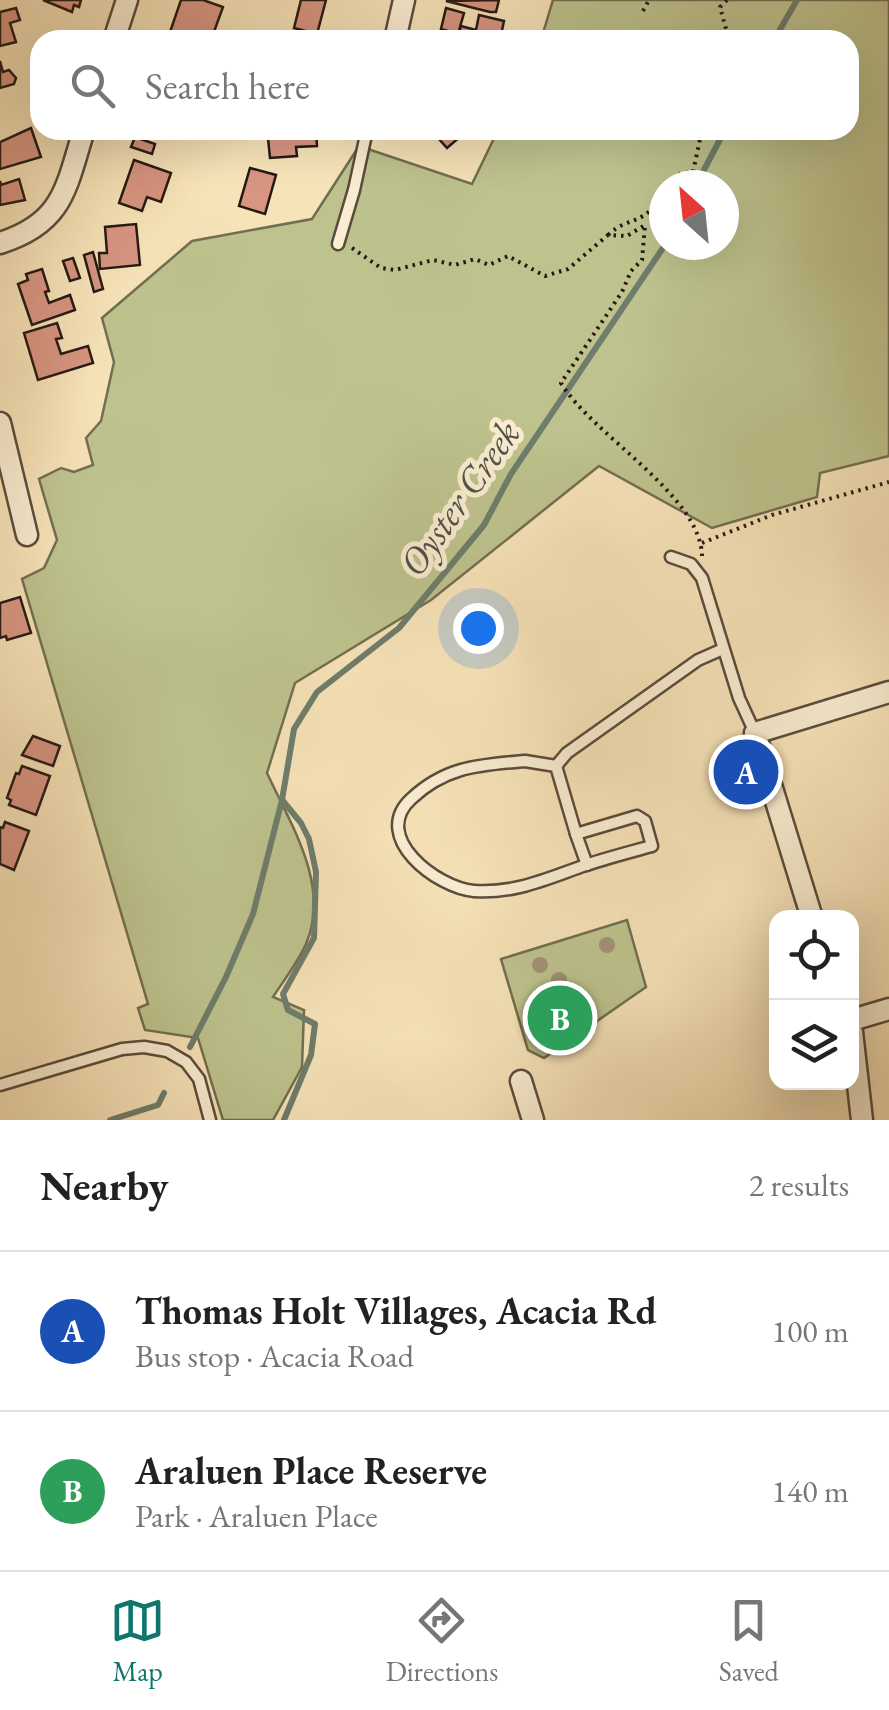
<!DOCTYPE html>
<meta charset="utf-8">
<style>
body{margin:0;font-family:"EB Garamond",serif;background:#f6f6f6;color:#222}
.controls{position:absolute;right:30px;bottom:30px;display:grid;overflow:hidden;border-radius:20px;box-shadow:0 10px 40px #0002}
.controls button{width:90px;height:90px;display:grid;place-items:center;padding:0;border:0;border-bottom:2px solid #e0e0e0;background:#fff;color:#222;font:50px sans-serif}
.compass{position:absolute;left:649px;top:170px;width:90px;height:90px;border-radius:50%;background:#fff;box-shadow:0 10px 40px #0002;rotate:333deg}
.you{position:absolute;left:478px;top:628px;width:35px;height:35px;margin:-25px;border:8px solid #fff;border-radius:50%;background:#1a73e8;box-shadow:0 0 0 15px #1a73e833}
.badge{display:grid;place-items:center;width:65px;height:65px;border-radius:50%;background:#0f766e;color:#fff;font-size:32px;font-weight:700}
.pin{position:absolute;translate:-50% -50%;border:5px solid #fff;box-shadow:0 2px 10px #0006}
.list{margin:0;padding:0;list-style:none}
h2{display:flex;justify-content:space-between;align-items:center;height:130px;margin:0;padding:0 40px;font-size:42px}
h2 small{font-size:32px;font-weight:400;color:#767676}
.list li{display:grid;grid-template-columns:65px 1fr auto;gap:30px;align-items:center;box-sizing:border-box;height:160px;padding:0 40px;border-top:2px solid #e0e0e0}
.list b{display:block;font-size:38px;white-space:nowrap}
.list p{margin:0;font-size:32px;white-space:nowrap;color:#767676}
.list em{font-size:32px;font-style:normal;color:#767676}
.icon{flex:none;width:55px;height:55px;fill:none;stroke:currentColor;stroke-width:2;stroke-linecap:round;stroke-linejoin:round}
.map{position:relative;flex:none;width:889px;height:1120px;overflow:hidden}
.search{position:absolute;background:#fff;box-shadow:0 10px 40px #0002;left:30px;right:30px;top:30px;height:110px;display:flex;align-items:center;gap:25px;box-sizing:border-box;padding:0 35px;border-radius:30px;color:#767676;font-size:38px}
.sheet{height:450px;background:#fff}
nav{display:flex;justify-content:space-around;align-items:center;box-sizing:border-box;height:140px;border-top:2px solid #e0e0e0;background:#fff;font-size:28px;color:#767676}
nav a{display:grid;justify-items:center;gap:5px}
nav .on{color:#0f766e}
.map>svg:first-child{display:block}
.green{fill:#bec38e;stroke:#726e50;stroke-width:2.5;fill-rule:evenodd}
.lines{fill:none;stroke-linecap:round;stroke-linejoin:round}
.stream{stroke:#6e7d6c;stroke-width:6}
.building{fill:#d89582;stroke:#251913;stroke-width:2.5}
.service-casing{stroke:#5a4c3c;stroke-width:15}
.minor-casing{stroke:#5a4c3c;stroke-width:25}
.path{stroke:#251913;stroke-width:4;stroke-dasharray:2.5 5;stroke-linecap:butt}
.service{stroke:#faedd1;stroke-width:10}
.minor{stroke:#faedd1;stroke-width:20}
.tree{fill:#a19475}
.labels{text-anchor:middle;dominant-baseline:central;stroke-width:10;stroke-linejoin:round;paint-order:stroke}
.water-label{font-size:38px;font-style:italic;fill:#4f5347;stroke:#faedd1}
</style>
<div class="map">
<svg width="889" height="1120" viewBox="0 0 889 1120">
<rect width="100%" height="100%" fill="#f7e3b8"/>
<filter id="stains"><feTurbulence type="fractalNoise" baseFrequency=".002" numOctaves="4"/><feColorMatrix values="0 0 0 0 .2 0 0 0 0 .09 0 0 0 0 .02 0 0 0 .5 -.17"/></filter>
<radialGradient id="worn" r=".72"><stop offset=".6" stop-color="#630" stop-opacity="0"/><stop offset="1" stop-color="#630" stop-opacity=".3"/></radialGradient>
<g class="green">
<path d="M 553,0 L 889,0 L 889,456 L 820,473 L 817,497 L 712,528 L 599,466 L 431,600 L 295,683 L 267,773 C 291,825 331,886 306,944 C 298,962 284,980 273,997 L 304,1010 L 302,1067 L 273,1120 L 223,1120 L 198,1038 L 145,1030 L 138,1008 L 148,1004 L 22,579 L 44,568 L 57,540 L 39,479 L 61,468 L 74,472 L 93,465 L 86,438 L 101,421 L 114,362 L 102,318 L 192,241 L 312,219 L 359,146 L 472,184 L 498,130 L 849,130 L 849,40 L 541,40 ZM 664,185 L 724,185 L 724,245 L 664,245 Z"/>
<polygon points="627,920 646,987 544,1058 528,1050 501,959"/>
</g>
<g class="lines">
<g class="stream">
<polyline points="774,40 797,0"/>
<polyline points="696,185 725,130"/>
<polyline points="283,801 301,823 309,839 316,872 314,938 283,994 288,1010 315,1024 311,1055 284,1120"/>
<polyline points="190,1047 226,977 253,914 282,800 294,729 317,692 399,628 484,525 511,474 665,245"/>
<polyline points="110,1120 158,1105 164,1093"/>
</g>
</g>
<g class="building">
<polygon points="43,0 81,0 79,7 74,5 72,12"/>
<polygon points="181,0 203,0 223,7 211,40 193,40 170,32"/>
<polygon points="301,0 326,0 317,34 294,28"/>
<polygon points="499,0 496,12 490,12 446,1"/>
<polygon points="16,8 20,20 10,23 16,42 0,46 0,12"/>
<polygon points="446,8 464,13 458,34 441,29"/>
<polygon points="479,15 504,21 500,40 457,40 461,26 476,30"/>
<polygon points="291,34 321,40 290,40"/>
<polygon points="0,61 3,72 9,70 16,78 14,84 0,88"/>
<polygon points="31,128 41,157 0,169 0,142"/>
<polygon points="286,130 316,130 317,146 296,147 297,156 270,158 268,138 287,137"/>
<polygon points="431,130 468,130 447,148"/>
<polygon points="135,137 155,144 152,154 131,147"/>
<polygon points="134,160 171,173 161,202 147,197 142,211 119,203"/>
<polygon points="250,168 276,175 265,214 239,206"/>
<polygon points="19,179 25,200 0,205 0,181 1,185"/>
<polygon points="136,224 140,265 100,269 99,253 107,253 105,227"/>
<polygon points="93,252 103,289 94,292 84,255"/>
<polygon points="73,258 80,278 70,281 63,261"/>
<polygon points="42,269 49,291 45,292 49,303 70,295 75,310 32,325 18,284 28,280 26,274"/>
<polygon points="57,323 62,338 56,339 61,354 88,346 93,363 38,380 24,333"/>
<polygon points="20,597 31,633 7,640 6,636 0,638 0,603"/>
<polygon points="33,736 60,746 53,766 22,755"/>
<polygon points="22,766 50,776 36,815 9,805 11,800 7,798 16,773 19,774"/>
<polygon points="5,822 29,831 14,870 0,864 0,827 3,828"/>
</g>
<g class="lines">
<defs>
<g id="service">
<polyline points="338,244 354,190 367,130"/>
<polyline points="671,557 691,564 702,578 739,698 755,733"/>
<path d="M 525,761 L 556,766 L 576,834 L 637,816 L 645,821 L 652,846 C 630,852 607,858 586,865 C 548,878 515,894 474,891 C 437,888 370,837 411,799 C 446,766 480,765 525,761 Z"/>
<polyline points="556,766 567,753 698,660 723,649"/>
<polyline points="576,834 587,865"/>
<polyline points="0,1085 122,1049 144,1047 167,1051 186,1062 199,1079 210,1120"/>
</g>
<g id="minor">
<polyline points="114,40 127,0"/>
<polyline points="395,40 404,0"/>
<path d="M 0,243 C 64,223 66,187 84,130"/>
<polyline points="0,423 27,535"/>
<polyline points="812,918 755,733 889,692"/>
<polyline points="852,1020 889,1009"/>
<polyline points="852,1032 862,1120"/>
<polyline points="521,1081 533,1120"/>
</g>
</defs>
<use href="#service" class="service-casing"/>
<use href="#minor" class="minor-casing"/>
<g class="path">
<polyline points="727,0 720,7 729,40"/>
<polyline points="643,11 649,0"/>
<polyline points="668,185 681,173 693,172 702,130"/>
<path d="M 608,235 C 629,215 645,227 664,192"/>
<path d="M 352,248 L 381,268 L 395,270 L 433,260 L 455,265 L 475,259 L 489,265 L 508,256 L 545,276 L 568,269 L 608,235 L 627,236 L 645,225 L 642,260 L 631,271 L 622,292 L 561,383 C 592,435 701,495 702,556"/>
<polyline points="702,543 772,515 889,482"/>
</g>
<use href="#service" class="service"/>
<use href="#minor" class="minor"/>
</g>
<g class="tree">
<circle cx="607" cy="945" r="8"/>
<circle cx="540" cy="965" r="8"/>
<circle cx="559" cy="980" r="8"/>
<circle cx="538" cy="1022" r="8"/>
</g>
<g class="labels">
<g class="water-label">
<text transform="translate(459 498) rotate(-55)">Oyster Creek</text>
</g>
</g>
<rect width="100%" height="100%" filter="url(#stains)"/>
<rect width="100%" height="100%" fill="url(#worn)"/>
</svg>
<div class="controls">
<button><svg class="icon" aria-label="locate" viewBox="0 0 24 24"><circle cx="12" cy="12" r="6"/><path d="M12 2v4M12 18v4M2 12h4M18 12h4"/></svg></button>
<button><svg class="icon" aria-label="layers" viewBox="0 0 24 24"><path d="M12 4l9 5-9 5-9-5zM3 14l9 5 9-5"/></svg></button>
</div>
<svg class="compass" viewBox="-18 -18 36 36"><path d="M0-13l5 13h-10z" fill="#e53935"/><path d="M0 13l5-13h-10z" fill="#767676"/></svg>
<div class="you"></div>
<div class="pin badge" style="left:746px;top:772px;background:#1a4fb4">A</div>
<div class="pin badge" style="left:560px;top:1018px;background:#2e9e5b">B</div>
<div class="search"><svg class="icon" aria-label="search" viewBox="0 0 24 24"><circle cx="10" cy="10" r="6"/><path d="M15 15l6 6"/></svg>Search here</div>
</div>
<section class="sheet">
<h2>Nearby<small>2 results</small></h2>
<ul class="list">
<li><span class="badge" style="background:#1a4fb4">A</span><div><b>Thomas Holt Villages, Acacia Rd</b><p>Bus stop · Acacia Road</p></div><em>100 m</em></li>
<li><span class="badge" style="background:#2e9e5b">B</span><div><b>Araluen Place Reserve</b><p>Park · Araluen Place</p></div><em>140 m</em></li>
</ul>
</section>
<nav>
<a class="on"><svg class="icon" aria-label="map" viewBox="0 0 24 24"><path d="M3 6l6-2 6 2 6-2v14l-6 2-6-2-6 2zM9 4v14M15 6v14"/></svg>Map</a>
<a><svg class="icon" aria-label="directions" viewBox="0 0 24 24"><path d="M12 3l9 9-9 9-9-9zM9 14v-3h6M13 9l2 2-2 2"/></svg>Directions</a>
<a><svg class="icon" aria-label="saved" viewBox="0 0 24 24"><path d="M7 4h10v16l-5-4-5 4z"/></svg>Saved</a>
</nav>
